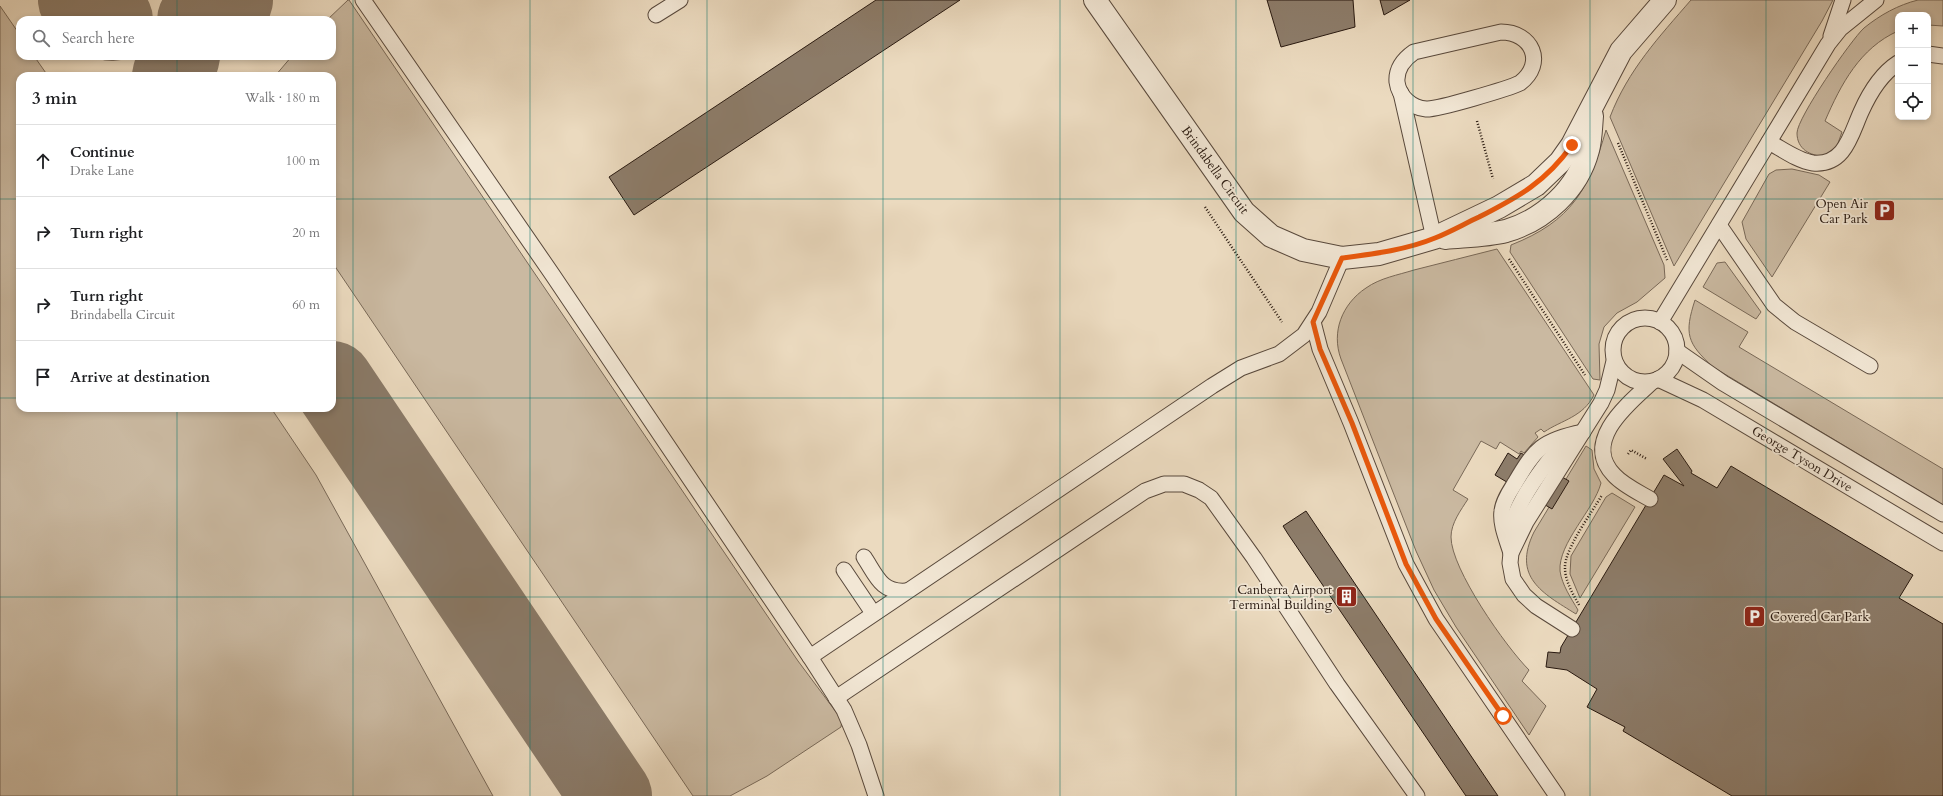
<!DOCTYPE html>
<meta charset="utf-8">
<style>
body{margin:0;font-family:Cardo,serif;background:#f2f2f2;color:#202124}
.controls{position:absolute;right:12px;top:12px;display:grid;overflow:hidden;border-radius:8px;box-shadow:0 2px 6px #0003}
.controls button{width:36px;height:36px;display:grid;place-items:center;padding:0;border:0;border-bottom:1px solid #e0e0e0;background:#fff;color:#202124;font:20px sans-serif}
.stop{position:absolute;width:12px;height:12px;margin:-9px;border:3px solid #ea580c;border-radius:50%;background:#fff}
.stop.end{background:#ea580c;border-color:#fff;box-shadow:0 1px 4px #0008}
.list{margin:0;padding:0;list-style:none}
h2{display:flex;justify-content:space-between;align-items:center;height:52px;margin:0;padding:0 16px;font-size:17px}
h2 small{font-size:13px;font-weight:400;color:#757577}
.list li{display:grid;grid-template-columns:26px 1fr auto;gap:12px;align-items:center;box-sizing:border-box;height:72px;padding:0 16px;border-top:1px solid #e0e0e0}
.list b{display:block;font-size:15px;white-space:nowrap}
.list p{margin:0;font-size:13px;white-space:nowrap;color:#757577}
.list em{font-size:13px;font-style:normal;color:#757577}
.icon{flex:none;width:22px;height:22px;fill:none;stroke:currentColor;stroke-width:2;stroke-linecap:round;stroke-linejoin:round}
.map{position:relative;flex:none;width:1943px;height:796px;overflow:hidden}
.search{position:absolute;background:#fff;box-shadow:0 2px 6px #0003;left:16px;top:16px;width:320px;height:44px;display:flex;align-items:center;gap:10px;box-sizing:border-box;padding:0 14px;border-radius:12px;color:#757577;font-size:15px}
.panel{position:absolute;background:#fff;box-shadow:0 2px 6px #0003;left:16px;top:72px;width:320px;height:340px;border-radius:12px}
.map>svg:first-child{display:block}
.green{fill:#cab9a1;stroke:#796958}
.lines{fill:none;stroke-linecap:round;stroke-linejoin:round}
.taxiway{stroke:#8a7a68;stroke-width:82}
.building{fill:#8d7d6b;stroke:#281910}
.service-casing{stroke:#59493c;stroke-width:17}
.minor-casing{stroke:#59493c;stroke-width:24}
.path{stroke:#281910;stroke-width:2.5;stroke-dasharray:1 2;stroke-linecap:butt}
.service{stroke:#f2e7d5;stroke-width:15}
.minor{stroke:#f2e7d5;stroke-width:22}
.route{stroke:#ea580c;stroke-width:5}
.grid{fill:none;stroke:#0f766e;stroke-width:1;stroke-opacity:0.55}
.labels{text-anchor:middle;dominant-baseline:central;stroke-width:3.5;stroke-linejoin:round;paint-order:stroke}
.street-label{font-size:13px;fill:#281910;stroke:#f2e7d5}
.poi-label{font-size:13px;fill:#281910;stroke:#f2e7d5;text-anchor:end}
</style>
<div class="map">
<svg width="1943" height="796" viewBox="0 0 1943 796">
<rect width="100%" height="100%" fill="#ebdabf"/>
<filter id="stains"><feTurbulence type="fractalNoise" baseFrequency=".005" numOctaves="4"/><feColorMatrix values="0 0 0 0 .2 0 0 0 0 .09 0 0 0 0 .02 0 0 0 .5 -.17"/></filter>
<radialGradient id="worn" r=".72"><stop offset=".6" stop-color="#630" stop-opacity="0"/><stop offset="1" stop-color="#630" stop-opacity=".3"/></radialGradient>
<g class="green">
<polygon points="348,0 349,0 798,661 842,720 841,727 767,776 730,796 693,796 332,262 332,76 275,76 292,56 332,56 332,20 327,20"/>
<path d="M 1691,0 L 1833,0 L 1822,21 L 1674,266 L 1610,117 C 1628,70 1659,37 1691,0 Z"/>
<path d="M 1918,0 L 1943,0 L 1943,26 L 1928,25 L 1928,15 L 1898,15 L 1898,31 C 1860,48 1841,84 1825,121 L 1842,132 L 1837,146 L 1824,156 C 1810,156 1797,149 1797,133 C 1797,118 1851,40 1864,28 C 1880,15 1898,5 1918,0 Z"/>
<polygon points="0,6 20,35 20,56 34,56 48,76 20,76 20,408 271,408 316,475 493,796 0,796"/>
<path d="M 1606,130 L 1664,265 L 1665,278 L 1637,302 L 1617,313 L 1604,327 L 1599,344 L 1600,380 L 1593,379 L 1510,252 L 1511,245 C 1572,221 1589,189 1606,130 Z"/>
<polygon points="1792,169 1819,175 1830,182 1772,277 1746,239 1742,222 1769,174 1776,170"/>
<path d="M 1497,249 L 1594,395 C 1583,417 1562,420 1544,432 L 1541,429 L 1535,433 L 1538,437 L 1524,453 L 1521,451 L 1519,454 L 1500,442 L 1496,449 L 1481,441 L 1453,490 L 1468,499 C 1461,510 1451,523 1451,537 C 1451,569 1506,647 1529,670 L 1522,681 L 1546,706 L 1529,735 L 1456,627 L 1434,590 L 1416,551 L 1341,359 C 1331,332 1342,304 1366,288 C 1380,278 1398,275 1414,270 C 1442,263 1469,256 1497,249 Z"/>
<polygon points="1725,262 1761,312 1756,319 1703,287 1717,263"/>
<path d="M 1695,300 L 1748,332 L 1739,347 L 1943,469 L 1943,505 L 1713,367 C 1687,343 1684,334 1695,300 Z"/>
<path d="M 1586,446 L 1592,450 L 1594,469 L 1601,483 C 1594,510 1558,543 1560,571 C 1562,585 1571,598 1578,610 L 1576,614 C 1542,593 1512,577 1534,532 Z"/>
<polygon points="1612,493 1635,507 1580,598 1570,574 1571,556 1606,497"/>
</g>
<g class="lines">
<g class="taxiway">
<polyline points="79,0 96,14 112,20"/>
<polyline points="198,20 208,16 232,0"/>
<polyline points="173,76 179,56"/>
<polyline points="332,382 611,796"/>
</g>
</g>
<g class="building">
<polygon points="876,0 960,0 634,215 609,177"/>
<polygon points="1267,0 1353,0 1355,27 1281,47"/>
<polygon points="1380,0 1410,0 1384,15"/>
<polygon points="1677,449 1692,471 1691,473 1717,488 1731,466 1913,575 1899,598 1943,624 1943,796 1732,796 1623,731 1625,727 1587,707 1597,689 1567,670 1546,667 1548,652 1560,653 1561,647 1664,475 1684,486 1663,459"/>
<polygon points="1508,453 1517,459 1521,453 1569,481 1552,509 1495,475"/>
<polygon points="1306,511 1498,796 1466,796 1288,534 1283,526"/>
</g>
<g class="lines">
<defs>
<g id="service">
<polyline points="363,0 552,274 810,657 844,710 859,745 876,796"/>
<polyline points="656,15 680,0"/>
<path d="M 1501,32 C 1532,32 1546,63 1520,83 C 1510,88 1437,110 1426,109 C 1412,108 1399,97 1397,82 C 1396,69 1404,59 1414,52 Z"/>
<polyline points="1831,36 1843,0"/>
<polyline points="1928,54 1943,56"/>
<polyline points="1401,93 1434,238"/>
<path d="M 1769,142 C 1782,149 1798,161 1813,163 C 1845,166 1851,134 1861,112 C 1869,94 1881,74 1898,63"/>
<polyline points="1719,225 1774,305 1795,322 1870,366"/>
<circle cx="1645" cy="350" r="32"/>
<polyline points="1313,322 1320,349 1351,423 1406,564 1436,619 1557,796"/>
<polyline points="1660,322 1828,44 1840,29 1876,0"/>
<polyline points="1677,351 1723,383 1943,514"/>
<polyline points="1658,379 1703,400 1943,543"/>
<path d="M 1650,499 C 1638,492 1623,485 1614,475 C 1581,441 1629,403 1652,382"/>
<path d="M 1511,542 C 1511,535 1511,527 1513,521 C 1521,497 1552,450 1574,437"/>
<path d="M 1511,553 C 1507,540 1500,524 1502,511 C 1503,501 1510,491 1515,483 C 1535,449 1542,440 1583,432"/>
<path d="M 864,557 C 876,575 881,593 906,591"/>
<polyline points="844,570 873,613"/>
<polyline points="1572,629 1536,606 1524,595 1513,579 1510,563 1511,553 1526,522 1601,403 1607,390 1614,361"/>
<polyline points="810,657 1212,386 1241,368 1279,354 1304,335 1319,312 1342,258"/>
<polyline points="836,698 1145,491 1164,484 1184,484 1199,490 1211,498 1254,558 1337,684 1417,796"/>
</g>
<g id="minor">
<polyline points="1095,0 1244,212 1271,236 1303,250 1342,258 1379,254 1434,238 1499,207 1536,185 1560,162 1572,145 1621,51 1665,0"/>
<path d="M 1445,238 C 1465,236 1486,236 1506,231 C 1544,220 1578,189 1588,150 C 1591,139 1591,127 1592,116"/>
</g>
</defs>
<use href="#service" class="service-casing"/>
<use href="#minor" class="minor-casing"/>
<g class="path">
<polyline points="1477,121 1493,179"/>
<polyline points="1618,143 1668,262"/>
<polyline points="1205,207 1282,322"/>
<polyline points="1509,259 1585,375"/>
<polyline points="1628,454 1631,450 1647,459"/>
<path d="M 1579,605 C 1573,594 1565,581 1565,568 C 1564,550 1592,512 1602,495"/>
</g>
<use href="#service" class="service"/>
<use href="#minor" class="minor"/>
</g>
<g class="lines">
<path class="route" d="M 1503,716 L 1436,619 L 1406,564 L 1352,423 L 1320,349 L 1313,322 L 1342,258 C 1373,254 1406,250 1435,238 C 1450,232 1464,224 1479,217 C 1518,197 1546,182 1572,145"/>
</g>
<path class="grid" d="M 177,0 L 177,20M 353,0 L 353,796M 530,0 L 530,796M 707,0 L 707,796M 883,0 L 883,796M 1060,0 L 1060,796M 1236,0 L 1236,796M 1413,0 L 1413,796M 1590,0 L 1590,796M 1766,0 L 1766,796M 177,56 L 177,76M 0,199 L 20,199M 332,199 L 1943,199M 0,398 L 20,398M 332,398 L 1943,398M 177,408 L 177,796M 0,597 L 1943,597"/>
<defs>
<symbol id="parking-square" viewBox="-11 -11 22 22"><rect x="-9" y="-9" width="18" height="18" rx="4" fill="#8f2418" stroke="#f2e7d5"/><path d="M-3.5-5.5H1a3.5 3.5 0 0 1 0 7H-1V5.5H-3.5ZM-1-3.4V-.6H.8a1.4 1.4 0 0 0 0-2.8Z" fill="#fff"/></symbol>
<symbol id="building-square" viewBox="-11 -11 22 22"><rect x="-9" y="-9" width="18" height="18" rx="4" fill="#8f2418" stroke="#f2e7d5"/><path d="M-4-6H4V6H1V3H-1V6H-4ZM-2.5-4.3h1.7v1.8h-1.7ZM.8-4.3h1.7v1.8H.8ZM-2.5-1h1.7V.8h-1.7ZM.8-1h1.7V.8H.8Z" fill="#fff"/></symbol>
</defs>
<g fill-rule="evenodd">
<use href="#parking-square" x="1872" y="198" width="25" height="25"/>
<use href="#building-square" x="1334" y="584" width="25" height="25"/>
<use href="#parking-square" x="1742" y="604" width="25" height="25"/>
</g>
<g class="labels">
<g class="street-label">
<text transform="translate(1215 170) rotate(54)">Brindabella Circuit</text>
<text transform="translate(1802 459) rotate(31)">George Tyson Drive</text>
</g>
<g class="poi-label">
<text x="1868" y="204">Open Air<tspan x="1868" dy="15">Car Park</tspan></text>
<text x="1332" y="590">Canberra Airport<tspan x="1332" dy="15">Terminal Building</tspan></text>
<text x="1770" y="617" text-anchor="start">Covered Car Park</text>
</g>
</g>
<rect width="100%" height="100%" filter="url(#stains)"/>
<rect width="100%" height="100%" fill="url(#worn)"/>
</svg>
<div class="controls">
<button>+</button>
<button>−</button>
<button><svg class="icon" aria-label="locate" viewBox="0 0 24 24"><circle cx="12" cy="12" r="6"/><path d="M12 2v4M12 18v4M2 12h4M18 12h4"/></svg></button>
</div>
<div class="stop" style="left:1503px;top:716px"></div>
<div class="stop end" style="left:1572px;top:145px"></div>
<div class="search"><svg class="icon" aria-label="search" viewBox="0 0 24 24"><circle cx="10" cy="10" r="6"/><path d="M15 15l6 6"/></svg>Search here</div>
<section class="panel">
<h2>3 min<small>Walk · 180 m</small></h2>
<ul class="list">
<li><svg class="icon" aria-label="ahead" viewBox="0 0 24 24"><path d="M12 20V5M6 11l6-6 6 6"/></svg><div><b>Continue</b><p>Drake Lane</p></div><em>100 m</em></li>
<li><svg class="icon" aria-label="right" viewBox="0 0 24 24"><path d="M7 20v-9h11M14 6l5 5-5 5"/></svg><div><b>Turn right</b></div><em>20 m</em></li>
<li><svg class="icon" aria-label="right" viewBox="0 0 24 24"><path d="M7 20v-9h11M14 6l5 5-5 5"/></svg><div><b>Turn right</b><p>Brindabella Circuit</p></div><em>60 m</em></li>
<li><svg class="icon" aria-label="arrive" viewBox="0 0 24 24"><path d="M6 21V4h12l-3 4 3 4H6"/></svg><div><b>Arrive at destination</b></div></li>
</ul>
</section>
</div>
